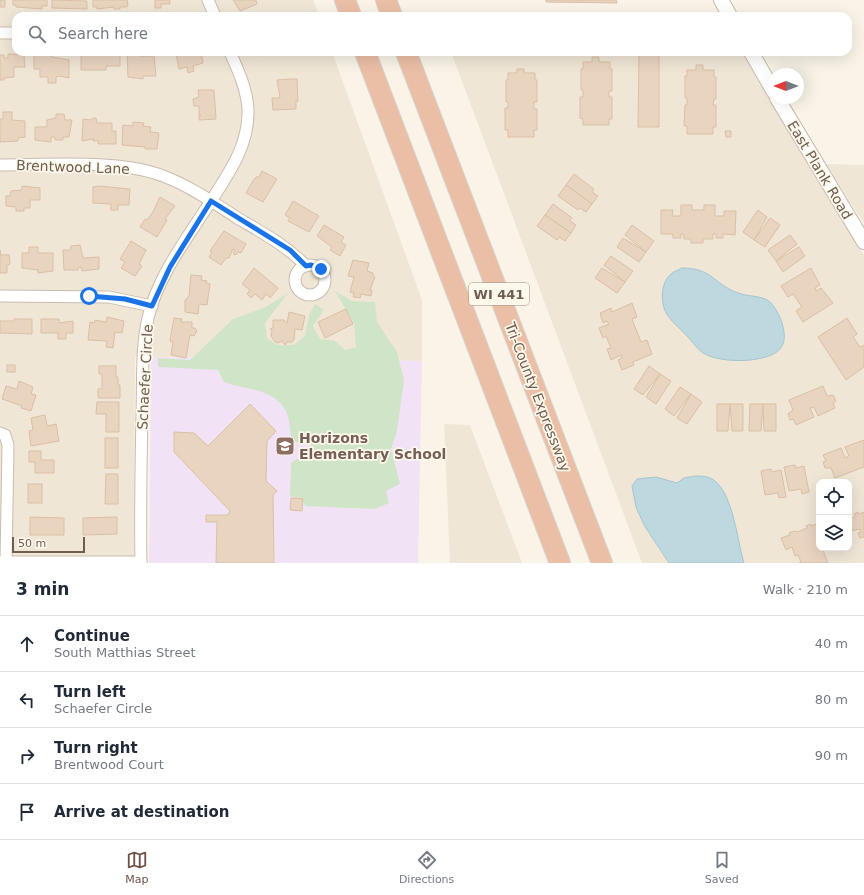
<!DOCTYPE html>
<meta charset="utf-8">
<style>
body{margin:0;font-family:"DejaVu Sans",sans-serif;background:#f6f6f7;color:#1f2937}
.controls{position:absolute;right:12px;bottom:12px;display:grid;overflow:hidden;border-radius:8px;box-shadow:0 4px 16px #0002}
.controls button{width:36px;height:36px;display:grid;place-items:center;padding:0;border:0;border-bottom:1px solid #e0e1e3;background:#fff;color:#1f2937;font:20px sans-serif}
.compass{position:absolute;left:768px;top:68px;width:36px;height:36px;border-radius:50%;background:#fff;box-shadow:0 4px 16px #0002;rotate:270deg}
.scale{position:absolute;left:12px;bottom:10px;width:73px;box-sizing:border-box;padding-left:4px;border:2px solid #6f5d4f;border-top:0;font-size:11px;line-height:14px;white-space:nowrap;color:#6f5d4f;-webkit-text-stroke:3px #fcf8ec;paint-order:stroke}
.stop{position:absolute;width:12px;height:12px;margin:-9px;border:3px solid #1a73e8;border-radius:50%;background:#fff}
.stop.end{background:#1a73e8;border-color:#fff;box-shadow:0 1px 4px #0008}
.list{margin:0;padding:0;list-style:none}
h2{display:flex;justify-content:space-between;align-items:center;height:52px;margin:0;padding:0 16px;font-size:17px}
h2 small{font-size:13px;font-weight:400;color:#747a83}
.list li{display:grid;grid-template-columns:26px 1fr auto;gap:12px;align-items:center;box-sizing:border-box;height:56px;padding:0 16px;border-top:1px solid #e0e1e3}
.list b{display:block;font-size:15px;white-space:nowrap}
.list p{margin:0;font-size:13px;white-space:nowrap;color:#747a83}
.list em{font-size:13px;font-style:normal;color:#747a83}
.icon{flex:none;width:22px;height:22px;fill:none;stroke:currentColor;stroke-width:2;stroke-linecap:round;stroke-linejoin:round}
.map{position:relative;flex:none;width:864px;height:563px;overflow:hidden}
.search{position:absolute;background:#fff;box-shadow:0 4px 16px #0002;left:12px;right:12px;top:12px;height:44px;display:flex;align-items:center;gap:10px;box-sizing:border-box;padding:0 14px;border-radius:12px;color:#747a83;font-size:15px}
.sheet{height:276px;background:#fff}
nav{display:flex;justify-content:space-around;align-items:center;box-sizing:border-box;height:56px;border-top:1px solid #e0e1e3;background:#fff;font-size:11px;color:#747a83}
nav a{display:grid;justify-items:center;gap:2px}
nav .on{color:#705148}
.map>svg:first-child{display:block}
.residential{fill:#f0e6d6;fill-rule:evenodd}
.education{fill:#f1e3f5}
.green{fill:#d0e5c7}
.water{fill:#bed8e0;stroke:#a5c5d0}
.building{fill:#e9d4c0;stroke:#dbbfa5}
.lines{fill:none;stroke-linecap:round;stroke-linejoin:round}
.minor-casing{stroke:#c9bcae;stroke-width:13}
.tertiary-casing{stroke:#c9bcae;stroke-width:16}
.motorway-casing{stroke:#d7d2ce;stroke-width:22}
.minor{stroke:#fff;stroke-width:11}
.tertiary{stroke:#fff;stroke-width:14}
.motorway{stroke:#ebbfa6;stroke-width:20}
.route{stroke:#1a73e8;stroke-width:5}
.labels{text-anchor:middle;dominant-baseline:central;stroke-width:3.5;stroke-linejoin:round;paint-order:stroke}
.shield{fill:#fcf8ec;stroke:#998c7e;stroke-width:1}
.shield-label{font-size:13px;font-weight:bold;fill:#6f5d4f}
.street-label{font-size:14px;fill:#6f5d4f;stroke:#fcf8ec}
.education-label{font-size:14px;font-weight:bold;fill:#785e54;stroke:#fcf8ec;text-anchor:start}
</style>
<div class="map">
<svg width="864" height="563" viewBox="0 0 864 563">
<rect width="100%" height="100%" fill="#f9f4e7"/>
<g class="residential">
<polygon points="0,0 313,0 319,16 16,16 16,52 332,52 422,300 422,361 135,357 134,563 0,563"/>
<polygon points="436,12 594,16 437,16"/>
<path d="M 451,52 L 742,52 L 864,255 L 864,563 L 642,563 ZM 819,482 L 849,482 L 849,548 L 819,548 Z"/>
<polygon points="826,164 864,165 864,224 863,222"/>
<polygon points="444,424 470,425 522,563 450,563"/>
</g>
<polygon class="education" points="151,357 422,361 418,563 149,563"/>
<path class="green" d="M 335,291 L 352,301 L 375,302 L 377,322 L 397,352 L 404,380 L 397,431 L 391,449 L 400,484 L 386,491 L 389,503 L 375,509 L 305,506 L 302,499 L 290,496 L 291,463 L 311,449 L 309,442 L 292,442 C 290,432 290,419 286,411 C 274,388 245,390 224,382 L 218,370 L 158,367 L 158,358 L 190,360 L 233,319 L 264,308 L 288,293 L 265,323 L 267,338 L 277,345 L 294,345 L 305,336 L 309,315 L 315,304 L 324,310 L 313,326 L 320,339 L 335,341 L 345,350 L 356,347 L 354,323 Z"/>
<g class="water">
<path d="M 682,268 C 713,268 713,284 738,293 C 748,297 762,295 770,302 C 775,307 780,316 782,323 C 789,346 780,355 757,359 C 743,362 715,361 703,353 C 697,349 692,341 687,336 C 681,329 673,323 668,316 C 660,305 660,283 671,274 C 674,271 679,270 682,268 Z"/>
<path d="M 695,476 C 700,476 706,476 710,478 C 733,488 737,541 744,563 L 669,563 L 644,525 L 636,507 L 632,486 L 637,479 L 656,477 L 677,483 L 684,478 Z"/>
</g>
<g class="building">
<rect x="0" y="0" width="5" height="7"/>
<polygon points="13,0 47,0 47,6 42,6 42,9 16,7 16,5 13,5"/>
<polygon points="52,0 87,1 87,9 52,8"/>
<polygon points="93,0 127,0 128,5 127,7 120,7 120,9 114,9 114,7 97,9 97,7 93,7"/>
<polygon points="155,0 170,0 170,4 161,4 161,8 155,8"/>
<polygon points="233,0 256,0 257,4 240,11"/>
<polygon points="546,0 616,0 617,3 546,2"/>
<polygon points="40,52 52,52 52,57 69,60 69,78 59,76 56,77 56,83 48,83 48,77 40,77 40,69 34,69 34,54 40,54"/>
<polygon points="188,52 201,52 203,63 193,66 194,71 188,73 187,67 179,69 176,54"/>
<polygon points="261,52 274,52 263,56"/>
<polygon points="89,53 120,55 120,66 106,66 106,70 81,70 81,56 89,54"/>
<polygon points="141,53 141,56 154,56 156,76 143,76 143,79 128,77 127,54"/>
<polygon points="639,53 659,54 659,127 638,127"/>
<polygon points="8,54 24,55 25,67 14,67 14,77 4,78 4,80 0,80 0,55 4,55 4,58 8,58"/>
<polygon points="592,57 599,57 599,62 610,62 610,69 612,69 612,91 609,91 609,97 612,97 612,119 609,119 609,125 583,125 583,119 580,118 580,97 583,97 583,90 581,90 581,69 583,69 583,62 592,62"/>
<polygon points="696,65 703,65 703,70 714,70 714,77 716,77 716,99 714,99 713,105 716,105 716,127 713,127 713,134 687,134 687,126 684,126 685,105 687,105 687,98 685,98 685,76 687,76 687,70 696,70"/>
<polygon points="517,69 524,69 524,73 535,73 535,80 537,80 537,102 534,102 534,109 537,109 537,130 534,130 534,137 508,137 508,130 505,130 505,108 508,108 508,102 506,102 506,80 508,80 508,73 517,73"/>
<polygon points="290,79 297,79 298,101 296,101 296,109 273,110 272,98 280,98 277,80"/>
<polygon points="198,90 214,90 216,119 199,120 199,116 201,115 199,115 199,106 194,106 193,101 193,99 199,97"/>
<polygon points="3,112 12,112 12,120 25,121 25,137 18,138 18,141 0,142 0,119 3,119"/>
<polygon points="56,114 64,114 65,120 72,120 69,137 63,137 63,140 55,140 55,137 51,137 51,142 35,140 35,127 47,127 47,120 56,118"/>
<polygon points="93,118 96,118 97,123 112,123 112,131 116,131 116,144 98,144 99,141 93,141 94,139 82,141 83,119 91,120"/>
<polygon points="133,122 144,123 143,126 151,127 150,132 159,133 157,149 145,149 145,147 122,145 123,125 133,126"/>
<polygon points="725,131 731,131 731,137 726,137"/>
<polygon points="262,171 277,179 263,202 246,193 253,181 256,177 259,177"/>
<polygon points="574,174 594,189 592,192 598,196 592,204 566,185"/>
<polygon points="566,185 592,204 586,212 580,208 578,210 558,196"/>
<polygon points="22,186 40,188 40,200 30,200 30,208 24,208 24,211 16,211 16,207 6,206 6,196 10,196 11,191 22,190"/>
<polygon points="99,186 130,189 129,205 118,205 118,210 111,210 111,204 93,203 93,187"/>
<polygon points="160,197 175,206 165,219 167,220 157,237 140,227 145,219 147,220 153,212"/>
<polygon points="293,201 319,216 309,232 288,221 290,218 285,215"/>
<polygon points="553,204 572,218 570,221 576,225 571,233 545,215"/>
<polygon points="681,205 692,205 692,210 704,210 704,205 715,205 715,216 724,216 724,211 736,211 735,235 723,234 723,238 716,238 716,234 713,234 713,239 703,239 703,243 691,243 691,239 684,239 684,234 681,234 681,238 673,238 673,234 661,234 661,210 673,210 672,216 681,216"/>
<polygon points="758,210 767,217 754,240 743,232"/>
<polygon points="545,215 571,233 565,241 559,237 557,240 537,226"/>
<polygon points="770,218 780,225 765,247 754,240"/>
<polygon points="324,225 344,237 341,242 346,245 340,256 330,250 332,247 317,236"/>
<polygon points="632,225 654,241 646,252 625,235"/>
<polygon points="224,231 246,244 241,253 238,252 236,255 233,254 235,250 233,249 229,258 226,258 221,265 209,257 212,252 210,251"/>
<polygon points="790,235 797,244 776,261 768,250"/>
<polygon points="623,238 646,252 639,262 617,247"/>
<polygon points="131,241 146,250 139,264 142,266 135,276 121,268 125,262 120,259"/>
<polygon points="80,245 83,258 99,257 99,269 82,271 81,267 79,267 78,270 64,270 63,250 71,250 71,246"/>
<polygon points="29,247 38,247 38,253 53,253 53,271 38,273 38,270 22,268 22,253 29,253"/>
<polygon points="799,247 805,256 783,272 776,261"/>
<polygon points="0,250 1,255 9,255 10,262 9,265 7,265 7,273 0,273"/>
<polygon points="611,256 633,271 625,282 604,265"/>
<polygon points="353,260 369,263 367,271 373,273 373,276 375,277 370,290 372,290 371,296 361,294 360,298 353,297 354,293 350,292 354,277 348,276"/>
<polygon points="254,268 278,288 270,298 266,294 262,300 255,294 251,298 247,294 250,290 242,284"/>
<polygon points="602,268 625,282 617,293 595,278"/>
<polygon points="811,268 820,285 815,288 816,291 821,288 833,303 803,322 796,311 802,307 793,294 788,297 781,286"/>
<polygon points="191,275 202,276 201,280 207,281 206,283 210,284 207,305 199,304 198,314 185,312 185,300 189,296"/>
<polygon points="632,303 637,317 632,319 641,342 647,340 652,354 633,362 634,365 622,370 618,360 622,358 621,355 611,360 607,349 611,348 606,336 603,338 599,328 609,324 607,321 603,323 600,313 611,308 612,312"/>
<polygon points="346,309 353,324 325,338 318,322"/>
<polygon points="289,312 305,316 302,330 295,329 294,340 292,342 287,342 285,345 282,341 279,343 275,342 271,336 272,331 270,329 273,328 273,320 284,320 287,323"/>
<polygon points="107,317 124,321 122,333 115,332 113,348 106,347 107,341 88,340 90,322 94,323 95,320 106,322"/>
<polygon points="174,318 182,319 181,322 192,322 192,328 195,328 197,331 194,336 190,335 186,358 171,355 173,342 170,341"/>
<polygon points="847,318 857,334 853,337 860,347 864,345 864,367 846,380 818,337"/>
<polygon points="14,319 32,319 32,334 0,333 0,321 14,321"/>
<polygon points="41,319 59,319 59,323 73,321 73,333 66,333 66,339 58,339 58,333 41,333"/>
<rect x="7" y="365" width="8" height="7"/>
<polygon points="99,366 116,366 116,377 118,377 118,385 120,385 120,398 98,398 98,389 102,389 102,374 99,374"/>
<polygon points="649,366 660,374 643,395 634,389"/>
<polygon points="660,374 671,381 656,404 646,397"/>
<polygon points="19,381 33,387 31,394 36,395 31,411 21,408 22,406 2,399 6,386 17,389"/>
<polygon points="823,386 827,396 833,395 836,401 833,403 835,408 818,416 814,407 810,408 814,417 796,425 793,419 790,420 788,414 793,410 789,400"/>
<polygon points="680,387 691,394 674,416 665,409"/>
<polygon points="691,394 702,402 687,424 677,418"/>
<polygon points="97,402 119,402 119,432 106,432 106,414 96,414"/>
<polygon points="250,404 276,431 267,441 266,481 277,491 273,495 274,563 216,563 217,522 206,522 206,515 228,515 230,511 174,452 174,432 194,433 208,446"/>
<polygon points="717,404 730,404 728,431 717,431"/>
<polygon points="730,404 743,404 743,431 732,431"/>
<polygon points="750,404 763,404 761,431 749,431"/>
<polygon points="763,404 776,404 776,431 764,431"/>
<polygon points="45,415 47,426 56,424 59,441 31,446 29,431 33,430 31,418"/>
<rect x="105" y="438" width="13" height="30"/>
<polygon points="864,440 864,467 835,478 831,468 825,468 823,462 826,461 823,455 841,448 845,458 849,456 845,447"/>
<polygon points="29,451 41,451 41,460 54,460 54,473 35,473 35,462 29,462"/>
<polygon points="795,465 796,468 804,466 809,492 802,494 801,489 789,491 784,467"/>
<polygon points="771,469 772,472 781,470 786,497 779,498 778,493 765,495 761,471"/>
<polygon points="106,474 118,474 118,504 105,504"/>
<rect x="28" y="484" width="14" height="19"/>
<polygon points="291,498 303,499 302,511 290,510"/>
<polygon points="858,512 859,514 864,512 864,537 860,538 858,533 861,532 860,529 850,531 849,528 849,519 855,517 854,514"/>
<polygon points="30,517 64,518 64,535 30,535"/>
<polygon points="117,517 117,534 83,535 83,518"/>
<polygon points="819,523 819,548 822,548 828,563 799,563 801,562 798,555 795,556 792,547 786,550 781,538 790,535 789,533 794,531 797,532 807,528 806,526 811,524 811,526"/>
</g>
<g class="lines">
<defs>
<g id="minor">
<polyline points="208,0 215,16"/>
<polyline points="0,33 16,33"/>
<path d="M 0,165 C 47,165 120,159 163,176 C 190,186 214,203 239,219 C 263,233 287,246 306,266"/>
<circle cx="310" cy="280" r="15"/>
<polyline points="0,296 109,297 152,306"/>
<polyline points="0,433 5,435 8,445 6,563"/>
<polyline points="0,562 141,562"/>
<path d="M 141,563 C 140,513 141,464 142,414 C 143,382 141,349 148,318 C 158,275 188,237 211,201 C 229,173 249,145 248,110 C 247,89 238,70 230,52"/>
</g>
<g id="tertiary">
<polyline points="721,0 730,16"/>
<polyline points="751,52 774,92"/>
<polyline points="777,98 864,242"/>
</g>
<g id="motorway">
<polyline points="345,0 351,16"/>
<polyline points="386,0 392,16"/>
<polyline points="365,52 560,563"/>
<polyline points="406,52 602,563"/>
</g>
</defs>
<use href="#minor" class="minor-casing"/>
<use href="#tertiary" class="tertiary-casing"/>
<use href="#motorway" class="motorway-casing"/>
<use href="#minor" class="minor"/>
<use href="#tertiary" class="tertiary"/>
<use href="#motorway" class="motorway"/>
</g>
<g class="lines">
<polyline class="route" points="89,296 125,299 152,306 170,267 211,201 290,250 306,266 311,265 321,269"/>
</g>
<defs>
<symbol id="school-square" viewBox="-11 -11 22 22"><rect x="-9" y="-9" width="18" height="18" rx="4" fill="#8d6e63" stroke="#fcf8ec"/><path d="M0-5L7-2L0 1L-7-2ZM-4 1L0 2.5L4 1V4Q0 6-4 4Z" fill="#fff"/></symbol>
</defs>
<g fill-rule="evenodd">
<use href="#school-square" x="274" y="435" width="22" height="22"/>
</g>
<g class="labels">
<rect class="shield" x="469" y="283" width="60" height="22" rx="3"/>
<g class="shield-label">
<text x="499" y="294">WI 441</text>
</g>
<g class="street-label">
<text transform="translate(73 167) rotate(2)">Brentwood Lane</text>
<text transform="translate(820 170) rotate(59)">East Plank Road</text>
<text transform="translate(145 377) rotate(-87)">Schaefer Circle</text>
<text transform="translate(538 397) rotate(69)">Tri-County Expressway</text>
</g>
<g class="education-label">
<text x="299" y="438">Horizons<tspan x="299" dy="16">Elementary School</tspan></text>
</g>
</g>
</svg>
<div class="controls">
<button><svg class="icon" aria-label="locate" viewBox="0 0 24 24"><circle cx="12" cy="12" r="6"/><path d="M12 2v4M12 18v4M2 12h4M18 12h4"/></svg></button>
<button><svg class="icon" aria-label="layers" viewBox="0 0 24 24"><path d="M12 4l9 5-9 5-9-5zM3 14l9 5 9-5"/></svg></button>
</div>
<svg class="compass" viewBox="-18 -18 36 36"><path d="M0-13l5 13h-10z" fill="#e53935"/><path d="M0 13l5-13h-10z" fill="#747a83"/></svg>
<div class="scale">50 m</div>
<div class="stop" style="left:89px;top:296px"></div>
<div class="stop end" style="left:321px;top:269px"></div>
<div class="search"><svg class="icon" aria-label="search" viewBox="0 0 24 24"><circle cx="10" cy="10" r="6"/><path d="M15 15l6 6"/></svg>Search here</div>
</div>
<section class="sheet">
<h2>3 min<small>Walk · 210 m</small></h2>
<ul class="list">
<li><svg class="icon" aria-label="ahead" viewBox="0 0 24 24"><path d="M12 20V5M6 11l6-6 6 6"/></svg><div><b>Continue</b><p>South Matthias Street</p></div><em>40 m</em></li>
<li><svg class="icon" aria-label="left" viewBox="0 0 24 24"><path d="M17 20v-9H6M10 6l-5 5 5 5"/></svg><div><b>Turn left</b><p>Schaefer Circle</p></div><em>80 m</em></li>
<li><svg class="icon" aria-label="right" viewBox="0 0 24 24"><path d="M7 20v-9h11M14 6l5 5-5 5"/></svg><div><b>Turn right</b><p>Brentwood Court</p></div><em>90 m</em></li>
<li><svg class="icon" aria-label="arrive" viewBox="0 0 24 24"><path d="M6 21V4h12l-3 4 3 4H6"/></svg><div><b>Arrive at destination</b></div></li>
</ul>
</section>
<nav>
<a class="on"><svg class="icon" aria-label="map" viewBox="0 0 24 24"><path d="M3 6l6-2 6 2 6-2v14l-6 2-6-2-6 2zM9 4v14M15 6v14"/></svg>Map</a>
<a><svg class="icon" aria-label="directions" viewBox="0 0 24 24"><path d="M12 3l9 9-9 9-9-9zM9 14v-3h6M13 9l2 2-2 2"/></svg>Directions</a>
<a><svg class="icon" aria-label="saved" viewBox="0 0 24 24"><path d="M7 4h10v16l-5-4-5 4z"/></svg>Saved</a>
</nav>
